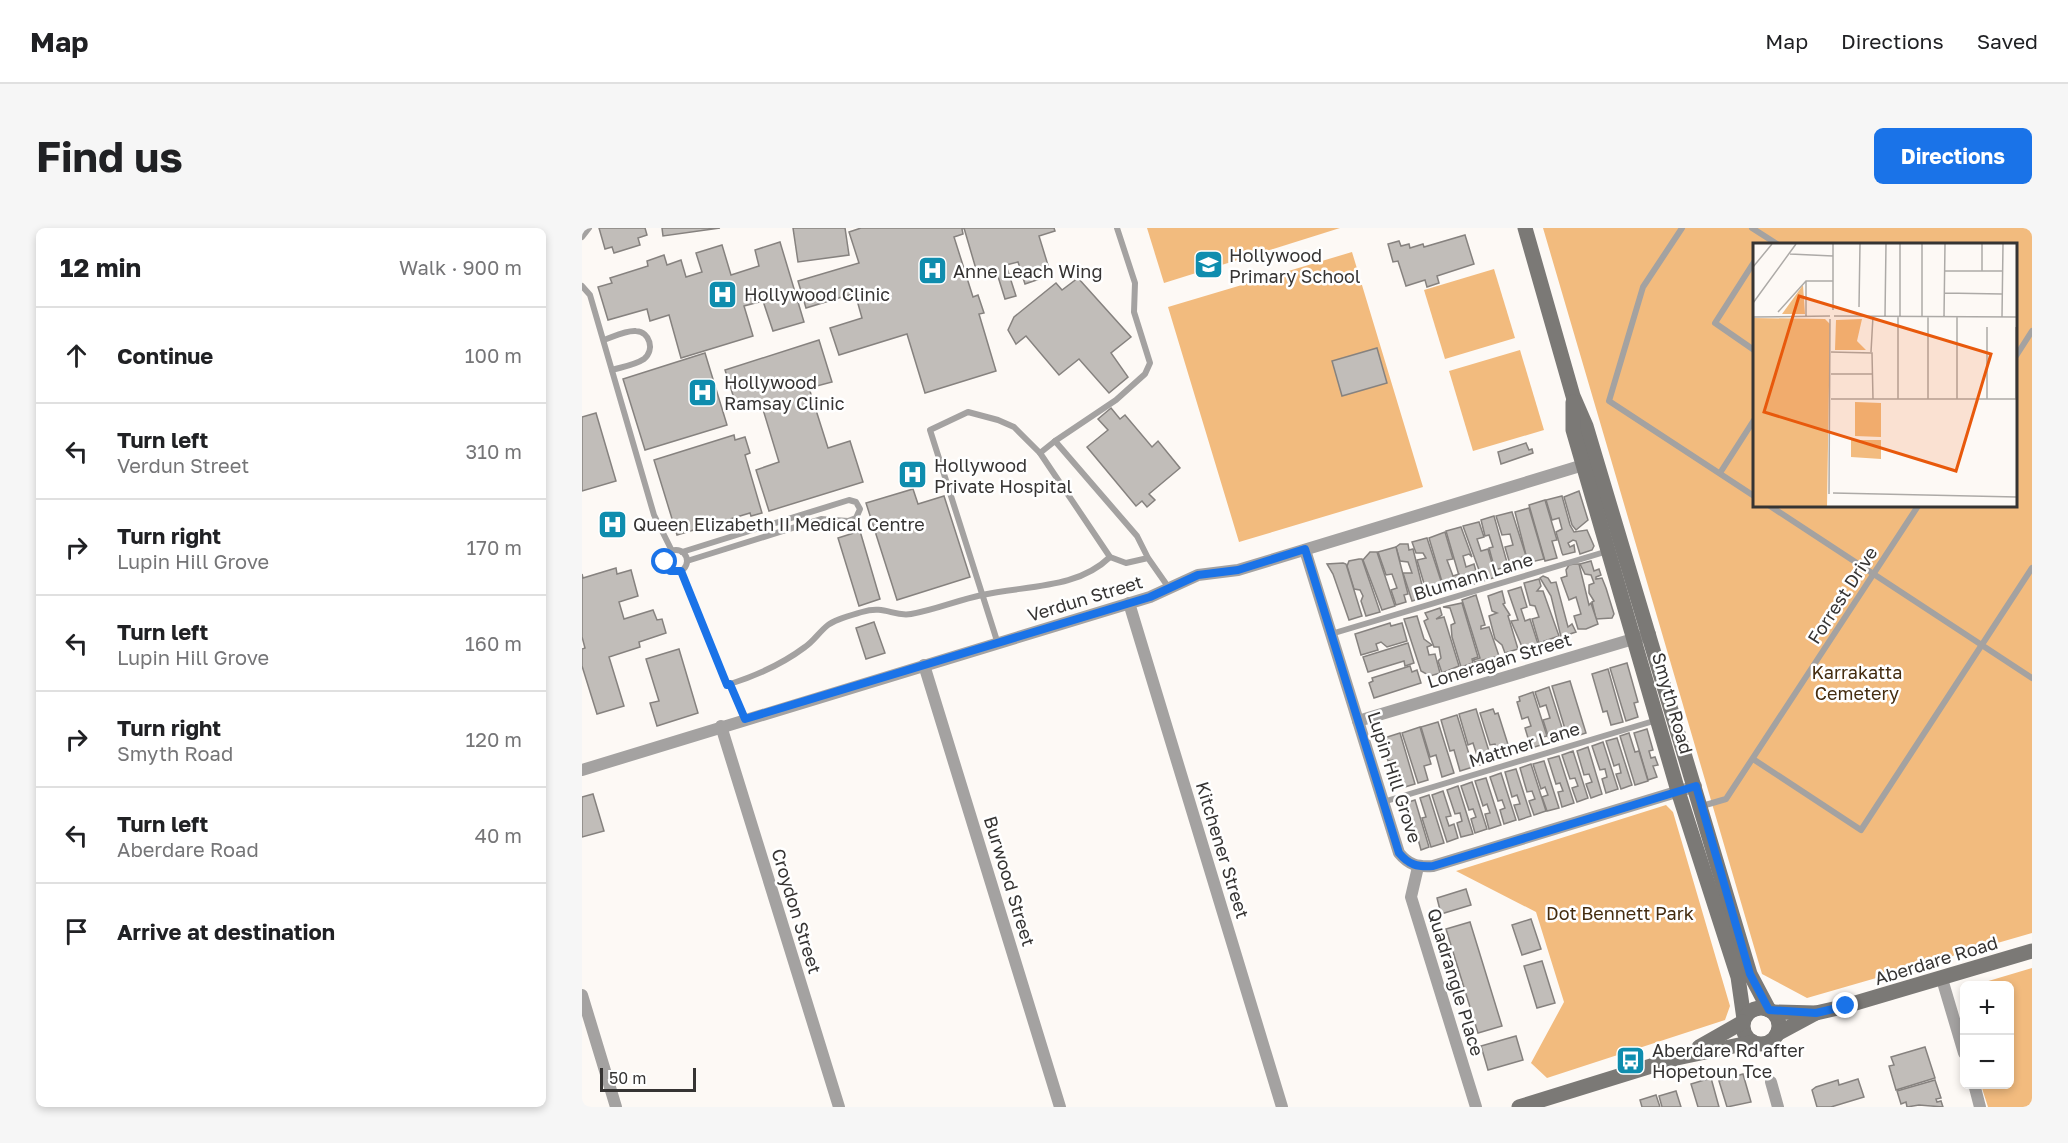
<!DOCTYPE html>
<meta charset="utf-8">
<style>
body{margin:0;font-family:"Golos Text",sans-serif;background:#f6f6f6;color:#202124}
.controls{position:absolute;right:18px;bottom:18px;display:grid;overflow:hidden;border-radius:9px;box-shadow:0 3px 9px #0003}
.controls button{width:54px;height:54px;display:grid;place-items:center;padding:0;border:0;border-bottom:2px solid #e0e0e0;background:#fff;color:#202124;font:30px sans-serif}
.scale{position:absolute;left:18px;bottom:15px;width:96px;box-sizing:border-box;padding-left:6px;border:3px solid #363433;border-top:0;font-size:16px;line-height:21px;white-space:nowrap;color:#363433;-webkit-text-stroke:4px #fff;paint-order:stroke}
.stop{position:absolute;width:18px;height:18px;margin:-14px;border:4px solid #1a73e8;border-radius:50%;background:#fff}
.stop.end{background:#1a73e8;border-color:#fff;box-shadow:0 2px 6px #0008}
.list{margin:0;padding:0;list-style:none}
h2{display:flex;justify-content:space-between;align-items:center;height:78px;margin:0;padding:0 24px;font-size:26px}
h2 small{font-size:20px;font-weight:400;color:#757577}
.list li{display:grid;grid-template-columns:39px 1fr auto;gap:18px;align-items:center;box-sizing:border-box;height:96px;padding:0 24px;border-top:2px solid #e0e0e0}
.list b{display:block;font-size:22px;white-space:nowrap}
.list p{margin:0;font-size:20px;white-space:nowrap;color:#757577}
.list em{font-size:20px;font-style:normal;color:#757577}
.icon{flex:none;width:33px;height:33px;fill:none;stroke:currentColor;stroke-width:2;stroke-linecap:round;stroke-linejoin:round}
.map{position:relative;flex:none;width:1450px;height:879px;overflow:hidden;border-radius:9px}
header{display:flex;align-items:center;gap:36px;box-sizing:border-box;height:84px;padding:0 30px;background:#fff;border-bottom:2px solid #e0e0e0}
header strong{font-size:28px}
nav{display:flex;gap:33px;margin-inline-start:auto;font-size:21px}
.intro{display:flex;align-items:center;justify-content:space-between;box-sizing:border-box;height:144px;padding:0 36px}
h1{margin:0;font-size:42px}
.button{padding:15px 27px;border-radius:9px;background:#1a73e8;color:#fff;font-size:21px;font-weight:700}
main{display:flex;gap:36px;padding:0 36px}
aside{flex:1;background:#fff;border-radius:9px;box-shadow:0 3px 9px #0003}
.map>svg:first-child{display:block}
.green{fill:#f2bb7e;fill-rule:evenodd}
.building{fill:#c1bdb9;stroke:#86827f;stroke-width:1.5}
.lines{fill:none;stroke-linecap:round;stroke-linejoin:round}
.lane{stroke:#a4a2a1;stroke-width:6}
.street{stroke:#a4a2a1;stroke-width:12}
.secondary{stroke:#7b7976;stroke-width:15}
.route{stroke:#1a73e8;stroke-width:8}
.labels{text-anchor:middle;dominant-baseline:central;stroke-width:5;stroke-linejoin:round;paint-order:stroke}
.poi-label{font-size:18px;fill:#363433;stroke:#fff;text-anchor:start}
.street-label{font-size:18px;fill:#363433;stroke:#fff}
.park-label{font-size:18px;fill:#442c0f;stroke:#fff}
.inset-road{fill:none;stroke:#adaaa7;stroke-width:1.5}
.view{fill:#e8590c;fill-opacity:0.15;stroke:#e8590c;stroke-width:3}
.inset-edge{fill:none;stroke:#363433;stroke-width:3}
</style>
<header>
<strong>Map</strong>
<nav><a>Map</a><a>Directions</a><a>Saved</a></nav>
</header>
<div class="intro"><h1>Find us</h1><a class="button">Directions</a></div>
<main>
<aside>
<h2>12 min<small>Walk · 900 m</small></h2>
<ul class="list">
<li><svg class="icon" aria-label="ahead" viewBox="0 0 24 24"><path d="M12 20V5M6 11l6-6 6 6"/></svg><div><b>Continue</b></div><em>100 m</em></li>
<li><svg class="icon" aria-label="left" viewBox="0 0 24 24"><path d="M17 20v-9H6M10 6l-5 5 5 5"/></svg><div><b>Turn left</b><p>Verdun Street</p></div><em>310 m</em></li>
<li><svg class="icon" aria-label="right" viewBox="0 0 24 24"><path d="M7 20v-9h11M14 6l5 5-5 5"/></svg><div><b>Turn right</b><p>Lupin Hill Grove</p></div><em>170 m</em></li>
<li><svg class="icon" aria-label="left" viewBox="0 0 24 24"><path d="M17 20v-9H6M10 6l-5 5 5 5"/></svg><div><b>Turn left</b><p>Lupin Hill Grove</p></div><em>160 m</em></li>
<li><svg class="icon" aria-label="right" viewBox="0 0 24 24"><path d="M7 20v-9h11M14 6l5 5-5 5"/></svg><div><b>Turn right</b><p>Smyth Road</p></div><em>120 m</em></li>
<li><svg class="icon" aria-label="left" viewBox="0 0 24 24"><path d="M17 20v-9H6M10 6l-5 5 5 5"/></svg><div><b>Turn left</b><p>Aberdare Road</p></div><em>40 m</em></li>
<li><svg class="icon" aria-label="arrive" viewBox="0 0 24 24"><path d="M6 21V4h12l-3 4 3 4H6"/></svg><div><b>Arrive at destination</b></div></li>
</ul>
</aside>
<div class="map">
<svg width="1450" height="879" viewBox="0 0 1450 879">
<rect width="100%" height="100%" fill="#fdf9f5"/>
<g class="green">
<polygon points="565,0 758,0 582,55"/>
<path d="M 961,0 L 1450,0 L 1450,705 L 1225,770 L 1180,746 ZM 1172,16 L 1434,16 L 1434,278 L 1172,278 Z"/>
<path d="M 770,24 L 841,259 L 657,314 L 586,79 ZM 795,120 L 805,155 L 760,168 L 750,133 Z"/>
<polygon points="912,41 933,110 863,131 842,62"/>
<polygon points="938,122 962,202 891,223 867,143"/>
<polygon points="1084,577 1091,584 1148,778 1143,792 965,850 949,835 982,774 954,684 874,643"/>
<polygon points="1450,740 1450,879 1406,879 1399,857 1428,856 1428,758 1393,757"/>
</g>
<g class="building">
<polygon points="17,0 63,0 65,7 56,10 58,17 32,25 30,19 23,21"/>
<polygon points="80,0 138,0 81,8"/>
<polygon points="211,0 263,0 267,27 216,34"/>
<polygon points="279,0 472,0 473,3 457,8 469,47 443,56 436,34 424,37 434,68 423,71 414,42 396,48 382,0 380,1 381,6 372,9 391,69 396,67 402,85 397,86 414,143 343,165 325,106 257,127 248,100 280,90 273,65 224,80 216,53 277,35 267,4"/>
<polygon points="883,7 892,36 855,48 857,55 845,59 843,52 824,58 816,33 811,34 806,16 817,13 819,18 827,16 828,20 841,16 842,19"/>
<polygon points="198,14 222,94 191,103 181,73 162,78 171,108 99,130 87,87 68,93 65,81 26,92 16,59 30,55 28,50 66,38 65,33 82,27 85,37 99,32 104,49 120,44 114,25 140,17 149,47 177,38 173,22"/>
<polygon points="496,50 549,109 529,125 546,149 527,165 497,131 477,147 444,108 434,116 426,102 432,89 474,55 480,62"/>
<polygon points="237,112 250,154 227,160 246,220 268,213 281,254 187,283 174,242 197,234 179,175 156,183 143,142"/>
<polygon points="795,120 805,155 760,168 750,133"/>
<polygon points="123,125 145,197 63,222 41,151"/>
<polygon points="529,180 538,191 543,187 570,219 576,213 598,240 567,266 573,272 565,279 560,273 554,278 505,219 526,202 516,191"/>
<polygon points="14,185 34,253 0,263 0,189"/>
<polygon points="152,207 153,212 163,209 168,225 163,227 180,285 169,288 168,285 95,307 72,232"/>
<polygon points="944,215 947,222 950,221 951,225 919,236 916,224"/>
<polygon points="331,261 336,276 362,268 388,349 315,372 284,275"/>
<polygon points="997,263 1006,292 994,302 990,297 982,269"/>
<polygon points="980,268 988,297 992,304 1005,302 1012,318 1010,322 998,326 994,313 991,312 986,315 988,319 992,317 993,324 981,327 980,325 974,304 980,301 977,290 970,292 964,272"/>
<polygon points="963,272 975,312 970,313 975,330 963,333 947,277"/>
<polygon points="947,280 962,331 949,334 945,331 933,284"/>
<polygon points="930,284 944,328 940,329 943,339 930,343 923,319 931,317 928,306 920,307 914,288"/>
<polygon points="912,288 926,338 913,342 907,320 911,319 907,307 903,308 899,292"/>
<polygon points="897,294 902,309 895,311 899,323 906,321 914,349 901,353 881,298"/>
<polygon points="879,299 890,329 887,326 881,328 884,339 892,336 897,354 884,359 882,350 878,351 864,303"/>
<polygon points="278,303 298,371 277,378 256,310"/>
<polygon points="863,304 871,331 865,332 871,348 877,346 880,358 863,364 847,310"/>
<polygon points="845,310 861,359 856,359 858,366 846,369 835,332 844,330 841,325 834,325 830,314"/>
<polygon points="818,316 826,316 827,322 831,321 843,369 830,373 821,345 830,345 826,334 818,333 814,319"/>
<polygon points="814,319 826,366 822,367 824,374 814,377 809,362 815,360 810,346 804,347 796,324"/>
<polygon points="788,324 795,324 813,378 800,382 781,332"/>
<polygon points="777,331 780,331 798,384 784,388 779,373 781,368 778,362 772,361 765,338 767,333"/>
<polygon points="1009,333 1012,343 1017,341 1019,347 1014,349 1014,351 1020,350 1024,360 1032,386 1030,390 1014,391 1010,374 1012,373 1007,365 1007,357 1012,355 1009,347 1003,346 998,336"/>
<polygon points="761,335 764,336 780,388 767,392 751,346 745,336"/>
<polygon points="992,336 997,336 1007,377 1009,375 1016,396 1004,401 996,401 992,388 999,386 994,369 987,372 979,350 985,348 984,342 987,337"/>
<polygon points="34,340 35,346 49,342 56,368 37,374 42,391 71,382 75,392 80,391 84,405 57,414 58,419 27,429 42,478 15,486 0,438 0,421 3,420 0,409 0,346 1,350"/>
<polygon points="961,348 966,350 969,355 974,354 986,399 990,396 994,404 979,409 969,368 958,350"/>
<polygon points="957,351 959,358 955,363 961,363 977,408 957,415 950,391 957,389 953,378 948,377 942,355"/>
<polygon points="939,359 945,379 939,381 943,393 948,391 956,416 941,421 929,393 936,392 926,363"/>
<polygon points="920,363 923,375 921,376 928,387 926,388 936,421 923,425 920,417 913,411 907,388 915,385 910,383 906,368"/>
<polygon points="894,367 903,397 899,398 899,401 907,399 917,428 893,434 891,432 898,430 880,372"/>
<polygon points="880,375 896,429 890,431 891,435 879,439 870,409 869,397 873,395 868,380 861,379"/>
<polygon points="858,380 860,387 854,391 862,389 877,438 860,445 856,433 859,430 857,419 852,419 842,393 846,391 843,385"/>
<polygon points="835,388 842,411 850,417 845,419 847,427 853,426 858,445 848,448 839,443 822,391"/>
<polygon points="292,394 303,425 284,431 274,400"/>
<polygon points="808,395 809,398 820,395 825,413 805,419 799,414 794,416 796,422 779,427 773,406"/>
<polygon points="826,415 832,435 823,438 822,433 786,444 781,429"/>
<polygon points="97,421 116,485 75,498 68,475 77,473 64,431"/>
<polygon points="1045,435 1056,474 1052,475 1056,489 1044,493 1028,440"/>
<polygon points="828,438 830,444 835,442 839,455 792,470 787,455 791,453 790,450"/>
<polygon points="1026,441 1041,494 1029,497 1025,483 1021,484 1010,446"/>
<polygon points="988,453 1004,505 994,508 991,499 983,501 970,458"/>
<polygon points="967,459 983,509 968,514 961,492 968,490 964,477 958,479 953,464"/>
<polygon points="951,464 965,508 957,510 959,517 949,520 943,500 949,498 946,489 940,491 935,474 938,473 937,469"/>
<polygon points="894,481 910,533 898,537 891,515 886,517 877,486"/>
<polygon points="911,481 913,486 916,485 929,526 917,529 913,516 908,517 898,485"/>
<polygon points="875,487 891,539 878,543 872,522 868,523 859,492"/>
<polygon points="856,494 872,545 860,549 854,527 848,529 839,499"/>
<polygon points="838,499 849,536 842,538 846,552 836,555 820,505"/>
<polygon points="1065,501 1071,522 1067,523 1069,530 1073,529 1076,537 1071,538 1075,549 1066,552 1052,505"/>
<polygon points="818,505 833,556 816,561 811,547 815,546 811,532 806,533 799,511"/>
<polygon points="1047,505 1053,524 1057,523 1066,553 1053,557 1038,508"/>
<polygon points="1035,510 1050,557 1039,561 1034,546 1039,545 1037,536 1032,538 1024,513"/>
<polygon points="1021,514 1036,561 1024,565 1020,551 1025,549 1023,541 1018,542 1010,518"/>
<polygon points="1006,519 1020,566 1009,570 1004,556 1010,554 1007,546 1002,547 995,523"/>
<polygon points="991,523 1006,570 995,574 990,560 996,558 993,550 988,551 980,527"/>
<polygon points="977,528 992,575 980,579 976,564 981,563 978,555 974,556 966,531"/>
<polygon points="962,533 977,580 965,583 960,569 966,567 963,559 959,561 951,536"/>
<polygon points="949,536 964,583 952,587 947,573 953,571 950,563 945,564 938,540"/>
<polygon points="934,541 949,588 937,592 932,577 938,576 935,567 930,569 923,544"/>
<polygon points="919,545 934,592 922,596 918,582 923,580 920,572 916,573 908,549"/>
<polygon points="904,550 919,597 907,601 903,586 908,585 905,576 901,578 893,553"/>
<polygon points="890,554 905,601 893,605 889,591 894,589 891,581 887,582 879,558"/>
<polygon points="876,558 891,606 879,609 875,595 880,593 878,585 873,586 865,562"/>
<polygon points="861,563 869,588 864,589 867,598 872,596 876,610 865,614 850,567"/>
<polygon points="11,566 22,603 0,609 0,569"/>
<polygon points="847,567 862,615 849,619 840,590 844,589 838,570"/>
<polygon points="833,572 847,619 839,622 836,611 831,612 829,604 833,603 831,596 826,597 820,576"/>
<polygon points="884,661 889,677 859,686 855,670"/>
<polygon points="949,691 959,721 940,727 930,697"/>
<polygon points="888,694 920,798 896,805 864,701"/>
<polygon points="960,733 973,775 955,780 942,738"/>
<polygon points="934,808 941,832 906,842 899,818"/>
<polygon points="1343,819 1353,850 1314,862 1307,838 1312,837 1309,829"/>
<polygon points="1161,846 1169,874 1145,879 1137,853"/>
<polygon points="1129,850 1137,879 1116,879 1109,856"/>
<polygon points="1276,851 1282,869 1249,879 1235,879 1230,862 1234,859 1256,852 1257,857"/>
<polygon points="1353,852 1359,870 1354,871 1355,874 1359,873 1361,879 1337,877 1325,879 1324,874 1319,876 1315,863"/>
<polygon points="1094,863 1099,879 1080,879 1077,868"/>
<polygon points="1074,867 1078,879 1060,879 1058,872"/>
</g>
<g class="lines">
<g class="lane">
<polyline points="1100,0 1061,59 1027,173 1172,268"/>
<polyline points="1170,0 1195,16"/>
<polyline points="0,9 7,0"/>
<polyline points="1172,34 1133,95 1172,122"/>
<polyline points="0,58 8,67 72,287 90,323"/>
<path d="M 22,112 C 31,109 44,102 54,103 C 68,104 73,122 62,131 C 53,137 40,139 30,142"/>
<polyline points="1434,128 1450,103"/>
<polyline points="473,213 534,172 563,146 568,135 552,84 553,55 535,0"/>
<polyline points="1138,245 1172,192"/>
<polyline points="1188,278 1450,450"/>
<circle cx="94" cy="333" r="11"/>
<polyline points="100,324 267,272 274,274 278,281 274,290 266,293 239,291 105,333"/>
<polyline points="566,330 544,335 528,329 458,225 473,213 555,308 566,330 587,360"/>
<path d="M 99,343 L 145,457 C 174,448 199,437 223,419 C 232,413 237,404 246,397 C 254,391 270,387 280,384 C 303,377 311,389 329,386 C 353,382 376,372 400,367 C 443,357 494,362 528,329"/>
<polyline points="749,406 1026,323"/>
<polyline points="416,416 348,202 386,184 416,192 432,199 458,225"/>
<polyline points="148,456 163,491"/>
<polyline points="1171,531 1279,602 1450,340"/>
<polyline points="801,574 1075,492"/>
<polyline points="1120,578 1144,571 1336,278"/>
</g>
<g class="street">
<path d="M 723,322 L 817,625 C 827,637 835,639 851,638 L 1114,558"/>
<polyline points="547,375 700,879"/>
<polyline points="342,437 478,879"/>
<polyline points="776,493 1068,406"/>
<polyline points="139,498 257,879"/>
<polyline points="0,542 568,369 616,347 656,342 1008,235"/>
<polyline points="836,639 829,669 894,879"/>
<polyline points="1360,751 1382,825"/>
<polyline points="0,767 34,879"/>
<polyline points="1189,854 1196,879"/>
<polyline points="1392,856 1398,879"/>
</g>
<g class="secondary">
<polyline points="943,0 991,168 1004,198 1168,746 1187,782"/>
<polyline points="991,174 991,202 1096,563 1156,749 1162,791"/>
<circle cx="1179" cy="798" r="18"/>
<polyline points="1191,784 1234,785 1260,779 1450,723"/>
<polyline points="1195,806 1234,785"/>
<polyline points="1117,819 1161,794"/>
<polyline points="937,879 1095,830 1171,814"/>
</g>
</g>
<g class="lines">
<path class="route" d="M 83,334 L 88,343 L 99,343 L 145,457 L 148,456 L 163,491 L 568,369 L 616,347 L 656,342 L 723,321 L 817,625 C 827,637 835,639 851,638 L 1114,558 L 1168,746 L 1187,782 L 1234,785 L 1264,778"/>
</g>
<defs>
<symbol id="school-square" viewBox="-11 -11 22 22"><rect x="-9" y="-9" width="18" height="18" rx="4" fill="#0f8dae" stroke="#fff"/><path d="M0-5L7-2L0 1L-7-2ZM-4 1L0 2.5L4 1V4Q0 6-4 4Z" fill="#fff"/></symbol>
<symbol id="hospital-square" viewBox="-11 -11 22 22"><rect x="-9" y="-9" width="18" height="18" rx="4" fill="#0f8dae" stroke="#fff"/><path d="M-5-5h3v3.5h4V-5h3V5h-3V1.5h-4V5h-3Z" fill="#fff"/></symbol>
<symbol id="bus-square" viewBox="-11 -11 22 22"><rect x="-9" y="-9" width="18" height="18" rx="4" fill="#0f8dae" stroke="#fff"/><path d="M-5-6H5V4H4V6H2V4H-2V6H-4V4H-5ZM-3.5-4V0h7V-4ZM-3.5 1.2v1.5H-2V1.2ZM2 1.2v1.5H3.5V1.2Z" fill="#fff"/></symbol>
</defs>
<g fill-rule="evenodd">
<use href="#school-square" x="610" y="20" width="33" height="33"/>
<use href="#hospital-square" x="334" y="26" width="33" height="33"/>
<use href="#hospital-square" x="124" y="50" width="33" height="33"/>
<use href="#hospital-square" x="104" y="148" width="33" height="33"/>
<use href="#hospital-square" x="314" y="230" width="33" height="33"/>
<use href="#hospital-square" x="14" y="280" width="33" height="33"/>
<use href="#bus-square" x="1032" y="816" width="33" height="33"/>
</g>
<g class="labels">
<g class="poi-label">
<text x="647" y="27">Hollywood<tspan x="647" dy="21">Primary School</tspan></text>
<text x="371" y="43">Anne Leach Wing</text>
<text x="162" y="66">Hollywood Clinic</text>
<text x="142" y="154">Hollywood<tspan x="142" dy="21">Ramsay Clinic</tspan></text>
<text x="352" y="237">Hollywood<tspan x="352" dy="21">Private Hospital</tspan></text>
<text x="51" y="296">Queen Elizabeth II Medical Centre</text>
<text x="1070" y="822">Aberdare Rd after<tspan x="1070" dy="21">Hopetoun Tce</tspan></text>
</g>
<g class="street-label">
<text transform="translate(891 348) rotate(-17)">Blumann Lane</text>
<text transform="translate(1260 367) rotate(-57)">Forrest Drive</text>
<text transform="translate(503 370) rotate(-17)">Verdun Street</text>
<text transform="translate(917 432) rotate(-17)">Loneragan Street</text>
<text transform="translate(1091 475) rotate(74)">Smyth Road</text>
<text transform="translate(942 516) rotate(-17)">Mattner Lane</text>
<text transform="translate(813 549) rotate(72)">Lupin Hill Grove</text>
<text transform="translate(641 622) rotate(73)">Kitchener Street</text>
<text transform="translate(428 653) rotate(73)">Burwood Street</text>
<text transform="translate(215 683) rotate(73)">Croydon Street</text>
<text transform="translate(1354 732) rotate(-17)">Aberdare Road</text>
<text transform="translate(874 754) rotate(73)">Quadrangle Place</text>
</g>
<g class="park-label">
<text x="1275" y="444">Karrakatta<tspan x="1275" dy="21">Cemetery</tspan></text>
<text x="1038" y="685">Dot Bennett Park</text>
</g>
</g>
<g transform="translate(1171 15)">
<rect width="264" height="264" fill="#fdf9f5"/>
<path d="M 50,42 L 52,71 L 29,71 ZM 0,75 L 72,76 L 77,81 L 74,263 L 0,263 ZM 109,76 L 104,98 L 113,107 L 82,107 L 83,77 ZM 102,159 L 128,160 L 128,194 L 102,193 ZM 98,197 L 128,197 L 128,216 L 98,214 Z" fill="#f2bb7e"/>
<path class="inset-road" d="M 37,11 L 80,13M 0,24 L 19,1M 192,28 L 249,28M 229,28 L 229,1M 191,50 L 249,51M 0,60 L 43,1M 106,64 L 107,1M 80,67 L 80,1M 25,69 L 53,38 L 80,38M 53,73 L 53,38M 81,73 L 264,74M 132,73 L 133,1M 147,73 L 147,1M 0,74 L 77,73M 169,74 L 169,1M 175,74 L 175,156M 191,74 L 192,1M 204,74 L 204,156M 249,74 L 250,1M 78,109 L 119,110 L 120,156M 118,109 L 120,73M 78,131 L 120,131M 78,156 L 264,156M 145,156 L 145,73M 234,156 L 234,84M 263,156 L 263,84M 80,250 L 264,254M 76,251 L 77,76"/>
<path class="view" d="M 46,53 L 238,111 L 203,228 L 11,169 Z"/>
<rect width="264" height="264" class="inset-edge"/>
</g>
</svg>
<div class="controls">
<button>+</button>
<button>−</button>
</div>
<div class="scale">50 m</div>
<div class="stop" style="left:83px;top:334px"></div>
<div class="stop end" style="left:1264px;top:778px"></div>
</div>
</main>
